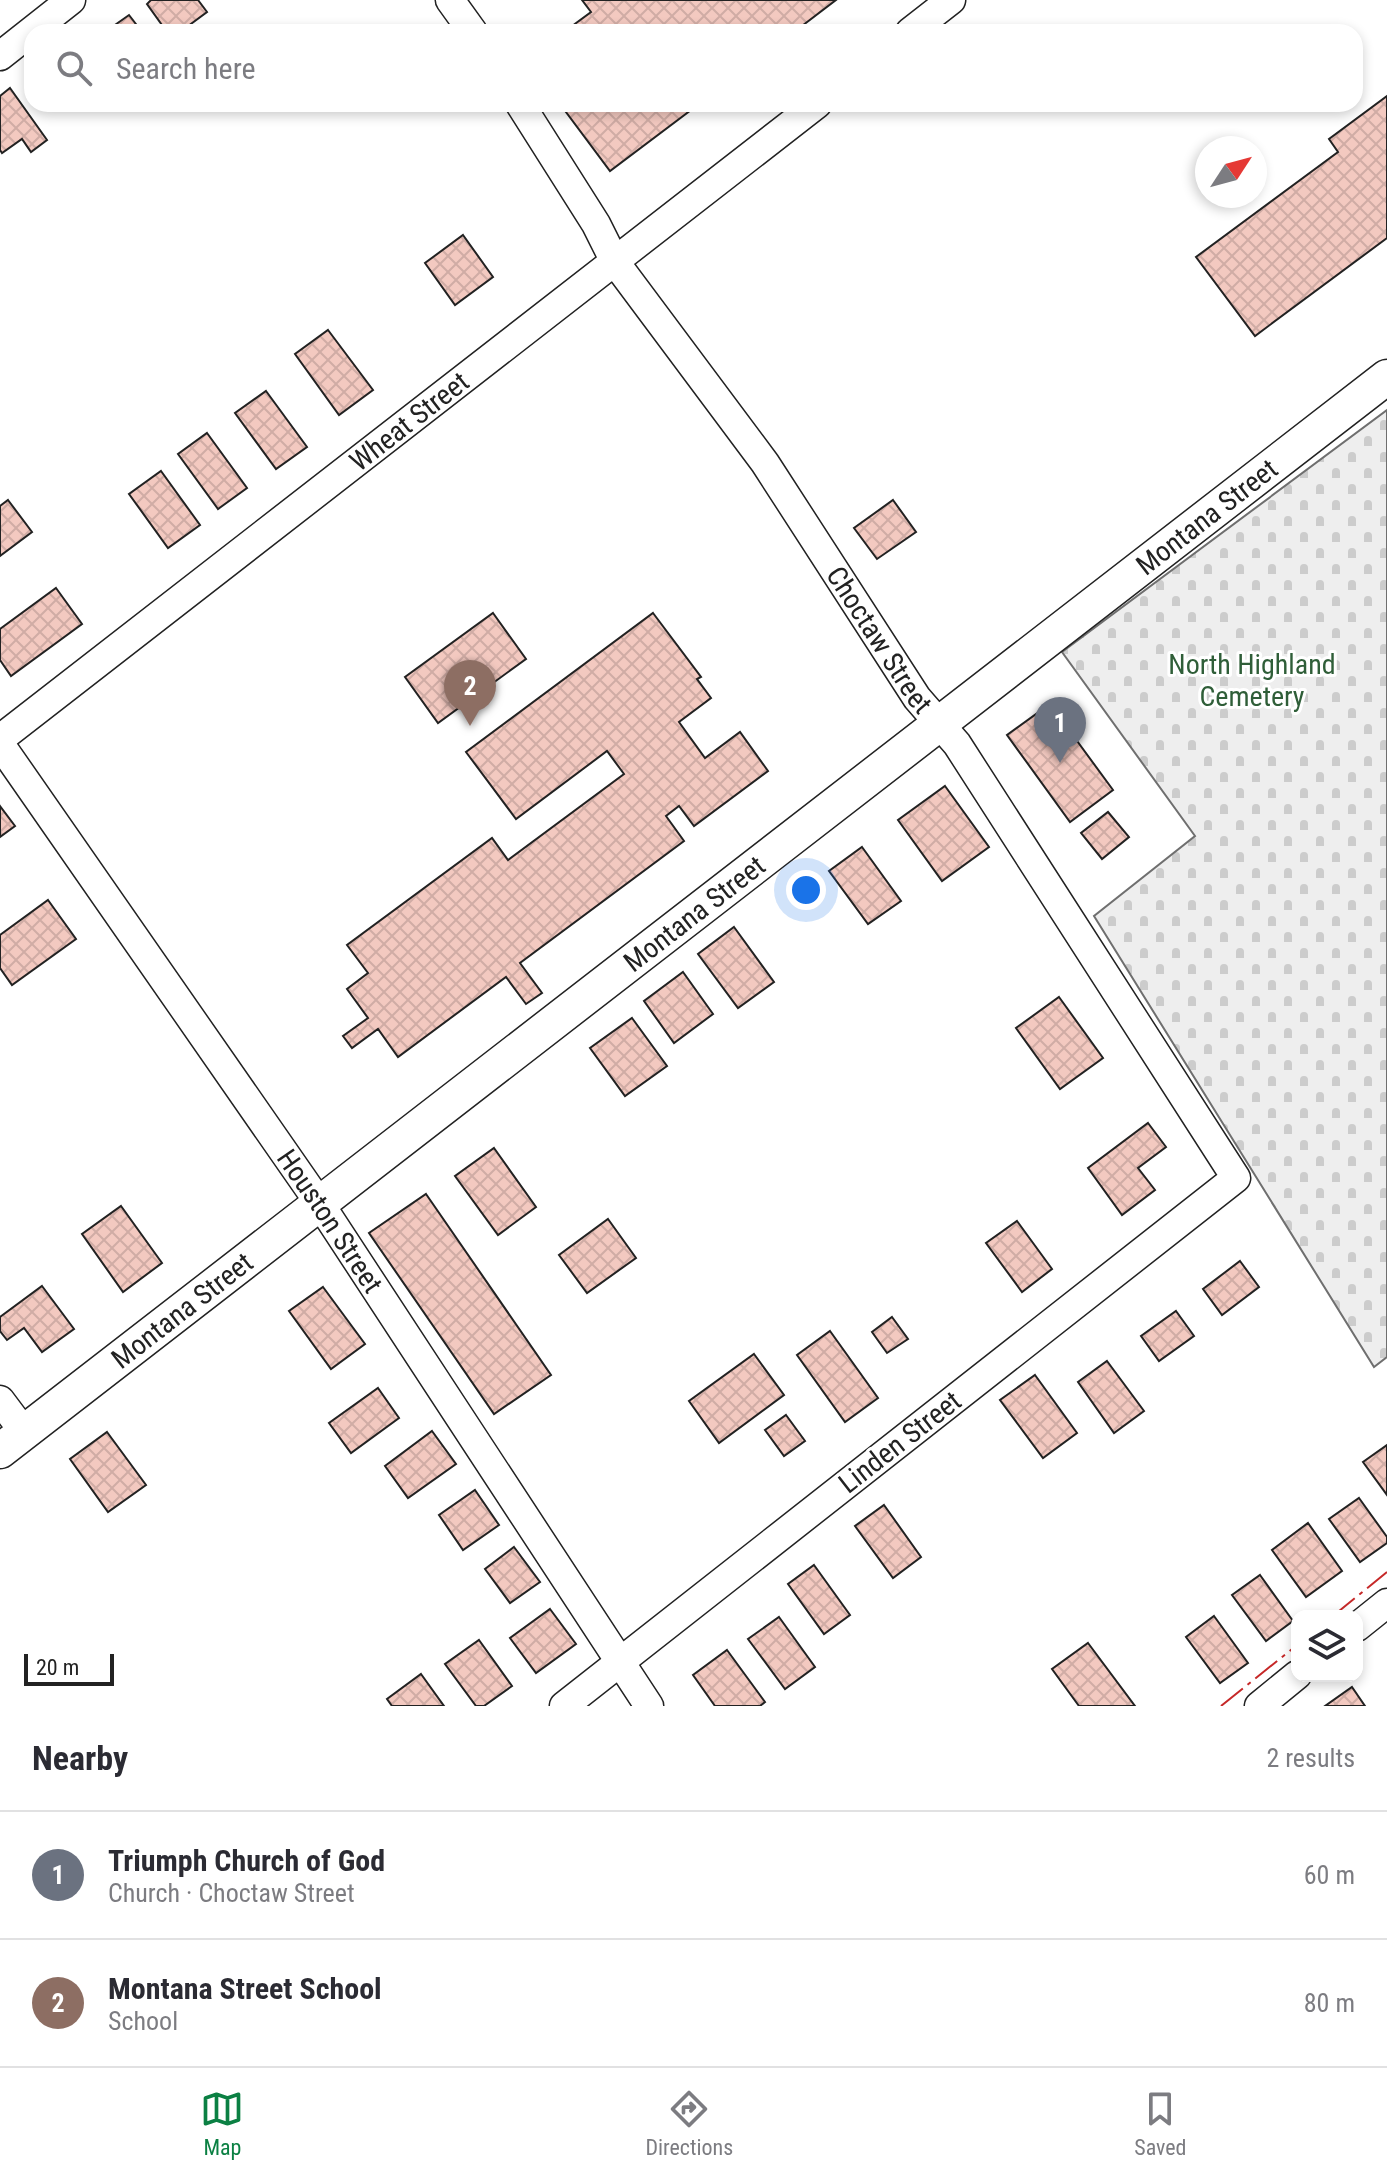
<!DOCTYPE html>
<meta charset="utf-8">
<style>
body{margin:0;font-family:"Roboto Condensed",sans-serif;background:#f7f7f7;color:#2b2b33}
.controls{position:absolute;right:24px;bottom:24px;display:grid;overflow:hidden;border-radius:16px;box-shadow:0 4px 12px #0003}
.controls button{width:72px;height:72px;display:grid;place-items:center;padding:0;border:0;border-bottom:2px solid #e1e1e2;background:#fff;color:#2b2b33;font:40px sans-serif}
.compass{position:absolute;left:1195px;top:136px;width:72px;height:72px;border-radius:50%;background:#fff;box-shadow:0 4px 12px #0003;rotate:54deg}
.scale{position:absolute;left:24px;bottom:20px;width:90px;box-sizing:border-box;padding-left:8px;border:4px solid #222;border-top:0;font-size:22px;line-height:28px;white-space:nowrap;color:#222;-webkit-text-stroke:6px #fff;paint-order:stroke}
.you{position:absolute;left:806px;top:890px;width:28px;height:28px;margin:-20px;border:6px solid #fff;border-radius:50%;background:#1a73e8;box-shadow:0 0 0 12px #1a73e833}
.badge{display:grid;place-items:center;width:52px;height:52px;border-radius:50%;background:#0b8043;color:#fff;font-size:26px;font-weight:700}
.pin{position:absolute;translate:-50% -66px;filter:drop-shadow(0 2px 4px #0008)}
.pin::after{content:'';position:absolute;top:42px;width:28px;height:24px;background:inherit;clip-path:polygon(0 0,100% 0,50% 100%)}
.list{margin:0;padding:0;list-style:none}
h2{display:flex;justify-content:space-between;align-items:center;height:104px;margin:0;padding:0 32px;font-size:34px}
h2 small{font-size:26px;font-weight:400;color:#7c7c81}
.list li{display:grid;grid-template-columns:52px 1fr auto;gap:24px;align-items:center;box-sizing:border-box;height:128px;padding:0 32px;border-top:2px solid #e1e1e2}
.list b{display:block;font-size:30px;white-space:nowrap}
.list p{margin:0;font-size:26px;white-space:nowrap;color:#7c7c81}
.list em{font-size:26px;font-style:normal;color:#7c7c81}
.icon{flex:none;width:44px;height:44px;fill:none;stroke:currentColor;stroke-width:2;stroke-linecap:round;stroke-linejoin:round}
.map{position:relative;flex:none;width:1387px;height:1706px;overflow:hidden}
.search{position:absolute;background:#fff;box-shadow:0 4px 12px #0003;left:24px;right:24px;top:24px;height:88px;display:flex;align-items:center;gap:20px;box-sizing:border-box;padding:0 28px;border-radius:24px;color:#7c7c81;font-size:30px}
.sheet{height:360px;background:#fff}
nav{display:flex;justify-content:space-around;align-items:center;box-sizing:border-box;height:112px;border-top:2px solid #e1e1e2;background:#fff;font-size:22px;color:#7c7c81}
nav a{display:grid;justify-items:center;gap:4px}
nav .on{color:#0b8043}
.map>svg:first-child{display:block}
.cemetery{fill:url(#cemetery-stones);stroke:#6f6f6f;stroke-width:2}
.building{fill:url(#building-cross-hatch);stroke:#222;stroke-width:2}
.lines{fill:none;stroke-linecap:round;stroke-linejoin:round}
.minor-casing{stroke:#222;stroke-width:31}
.tertiary-casing{stroke:#222;stroke-width:37}
.minor{stroke:#fff;stroke-width:28}
.tertiary{stroke:#fff;stroke-width:34}
.power{stroke:#c62828;stroke-width:2;stroke-dasharray:28 6 4 6;stroke-linecap:butt}
.labels{text-anchor:middle;dominant-baseline:central;stroke-width:6;stroke-linejoin:round;paint-order:stroke}
.street-label{font-size:28px;fill:#222;stroke:#fff}
.park-label{font-size:28px;fill:#2f5e38;stroke:#fff}
</style>
<div class="map">
<svg width="1387" height="1706" viewBox="0 0 1387 1706">
<defs>
<pattern id="cemetery-stones" width="16" height="16" patternUnits="userSpaceOnUse" patternTransform="scale(2)"><rect width="16" height="16" fill="#eee"/><path d="M2 7V4a2 2 0 0 1 4 0v3zM10 15v-3a2 2 0 0 1 4 0v3z" fill="#ccc"/></pattern>
<pattern id="building-cross-hatch" width="8" height="8" patternUnits="userSpaceOnUse" patternTransform="scale(2)"><rect width="8" height="8" fill="#f3c9c0"/><path d="M0 0l8 8M0 8l8-8" fill="none" stroke="#d0aca5"/></pattern>
</defs>
<rect width="100%" height="100%" fill="#fff"/>
<polygon class="cemetery" points="1387,410 1387,1357 1374,1367 1094,916 1195,836 1062,652"/>
<g class="building">
<polygon points="151,0 198,0 207,12 180,32 167,32 147,4"/>
<polygon points="582,0 836,0 794,32 564,32 591,12"/>
<polygon points="129,15 142,32 105,32"/>
<polygon points="10,88 47,140 31,152 22,139 2,153 0,150 0,96"/>
<polygon points="1387,96 1387,238 1255,336 1196,257 1338,152 1329,139"/>
<polygon points="560,104 699,104 610,171"/>
<polygon points="463,235 493,277 455,305 425,263"/>
<polygon points="328,330 373,390 339,415 295,354"/>
<polygon points="266,391 307,447 276,469 235,413"/>
<polygon points="207,433 247,488 218,509 178,454"/>
<polygon points="161,471 200,525 168,548 129,494"/>
<polygon points="8,500 32,532 0,556 0,506"/>
<polygon points="893,500 916,532 877,559 854,528"/>
<polygon points="56,588 82,624 11,676 0,660 0,629"/>
<polygon points="493,613 526,659 438,723 405,677"/>
<polygon points="653,613 701,677 697,679 711,698 679,722 705,758 740,732 768,771 694,826 679,806 666,816 684,841 520,963 542,993 526,1004 506,977 398,1057 378,1029 352,1048 343,1036 368,1018 347,989 368,973 347,945 492,838 508,860 624,774 607,751 516,819 466,752"/>
<polygon points="1050,704 1113,790 1070,822 1007,735"/>
<polygon points="945,786 989,847 942,881 898,820"/>
<polygon points="0,806 15,826 0,837"/>
<polygon points="1108,812 1129,837 1102,859 1081,833"/>
<polygon points="862,847 901,901 868,924 829,871"/>
<polygon points="48,900 76,939 12,985 0,968 0,935"/>
<polygon points="734,927 774,982 738,1008 698,954"/>
<polygon points="683,972 713,1014 674,1043 644,1001"/>
<polygon points="1059,997 1103,1058 1060,1089 1016,1028"/>
<polygon points="632,1018 667,1066 625,1096 590,1048"/>
<polygon points="1148,1123 1166,1147 1138,1168 1155,1190 1122,1215 1088,1168"/>
<polygon points="494,1148 536,1207 498,1235 455,1176"/>
<polygon points="426,1194 551,1375 494,1414 369,1233"/>
<polygon points="121,1206 162,1263 123,1292 82,1234"/>
<polygon points="608,1219 636,1258 587,1293 559,1255"/>
<polygon points="1017,1221 1052,1269 1022,1292 986,1243"/>
<polygon points="1240,1261 1259,1287 1222,1315 1203,1289"/>
<polygon points="42,1286 74,1329 42,1352 24,1328 7,1340 0,1331 0,1317"/>
<polygon points="323,1287 365,1344 331,1369 289,1311"/>
<polygon points="1176,1311 1194,1336 1159,1361 1141,1336"/>
<polygon points="892,1317 908,1339 887,1353 872,1332"/>
<polygon points="830,1331 878,1398 845,1422 797,1355"/>
<polygon points="754,1354 784,1395 719,1443 689,1401"/>
<polygon points="1107,1361 1144,1411 1114,1433 1078,1382"/>
<polygon points="1035,1375 1077,1433 1043,1458 1000,1400"/>
<polygon points="378,1388 399,1418 351,1453 329,1423"/>
<polygon points="786,1415 805,1441 784,1456 765,1430"/>
<polygon points="432,1431 456,1464 408,1498 385,1466"/>
<polygon points="107,1432 146,1485 108,1512 70,1459"/>
<polygon points="1387,1445 1387,1495 1363,1462"/>
<polygon points="475,1490 499,1525 463,1550 439,1515"/>
<polygon points="1359,1498 1387,1537 1387,1543 1360,1562 1329,1519"/>
<polygon points="884,1505 921,1557 893,1578 855,1526"/>
<polygon points="1308,1523 1342,1571 1306,1597 1272,1550"/>
<polygon points="514,1547 540,1582 510,1603 485,1569"/>
<polygon points="814,1565 850,1615 824,1634 788,1584"/>
<polygon points="1260,1575 1293,1621 1266,1641 1232,1595"/>
<polygon points="550,1609 576,1644 536,1673 510,1638"/>
<polygon points="1214,1616 1248,1663 1220,1683 1186,1637"/>
<polygon points="779,1617 815,1667 785,1689 748,1639"/>
<polygon points="479,1640 512,1686 484,1706 476,1706 445,1664"/>
<polygon points="1088,1643 1135,1706 1079,1706 1052,1669"/>
<polygon points="727,1650 765,1702 760,1706 715,1706 693,1675"/>
<polygon points="421,1674 444,1706 392,1706 387,1699"/>
<polygon points="1352,1687 1365,1706 1325,1706"/>
</g>
<g class="lines">
<defs>
<g id="minor">
<polyline points="450,0 473,32"/>
<polyline points="910,32 951,0"/>
<polyline points="0,56 71,0"/>
<path id="s1" d="M 520,104 L 596,224 L 615,262 L 765,463 L 917,698 L 957,744 L 1236,1178 L 564,1706"/>
<path id="s2" d="M 0,739 L 817,104"/>
<path id="s3" d="M 0,744 L 320,1204 L 649,1706"/>
<polyline points="0,1400 24,1432"/>
<polyline points="1357,1627 1387,1603"/>
<polyline points="1259,1706 1297,1675"/>
</g>
<g id="tertiary">
<path id="s4" d="M 0,1451 L 1387,377"/>
</g>
</defs>
<use href="#minor" class="minor-casing"/>
<use href="#tertiary" class="tertiary-casing"/>
<use href="#minor" class="minor"/>
<use href="#tertiary" class="tertiary"/>
<g class="power">
<polyline points="1333,1616 1387,1572"/>
<polyline points="1221,1706 1297,1645"/>
</g>
</g>
<g class="labels">
<g class="street-label">
<text stroke="none"><textPath href="#s2" startOffset="518">Wheat Street</textPath></text>
<text stroke="none"><textPath href="#s4" startOffset="1526">Montana Street</textPath></text>
<text stroke="none"><textPath href="#s1" startOffset="646">Choctaw Street</textPath></text>
<text stroke="none"><textPath href="#s4" startOffset="878">Montana Street</textPath></text>
<text stroke="none"><textPath href="#s3" startOffset="580">Houston Street</textPath></text>
<text stroke="none"><textPath href="#s4" startOffset="230">Montana Street</textPath></text>
<text transform="translate(900 1442) rotate(-38)">Linden Street</text>
</g>
<g class="park-label">
<text x="1252" y="664">North Highland<tspan x="1252" dy="32">Cemetery</tspan></text>
</g>
</g>
</svg>
<div class="controls">
<button><svg class="icon" aria-label="layers" viewBox="0 0 24 24"><path d="M12 4l9 5-9 5-9-5zM3 14l9 5 9-5"/></svg></button>
</div>
<svg class="compass" viewBox="-18 -18 36 36"><path d="M0-13l5 13h-10z" fill="#e53935"/><path d="M0 13l5-13h-10z" fill="#7c7c81"/></svg>
<div class="scale">20 m</div>
<div class="you"></div>
<div class="pin badge" style="left:1060px;top:763px;background:#6b7280">1</div>
<div class="pin badge" style="left:470px;top:726px;background:#8d6e63">2</div>
<div class="search"><svg class="icon" aria-label="search" viewBox="0 0 24 24"><circle cx="10" cy="10" r="6"/><path d="M15 15l6 6"/></svg>Search here</div>
</div>
<section class="sheet">
<h2>Nearby<small>2 results</small></h2>
<ul class="list">
<li><span class="badge" style="background:#6b7280">1</span><div><b>Triumph Church of God</b><p>Church · Choctaw Street</p></div><em>60 m</em></li>
<li><span class="badge" style="background:#8d6e63">2</span><div><b>Montana Street School</b><p>School</p></div><em>80 m</em></li>
</ul>
</section>
<nav>
<a class="on"><svg class="icon" aria-label="map" viewBox="0 0 24 24"><path d="M3 6l6-2 6 2 6-2v14l-6 2-6-2-6 2zM9 4v14M15 6v14"/></svg>Map</a>
<a><svg class="icon" aria-label="directions" viewBox="0 0 24 24"><path d="M12 3l9 9-9 9-9-9zM9 14v-3h6M13 9l2 2-2 2"/></svg>Directions</a>
<a><svg class="icon" aria-label="saved" viewBox="0 0 24 24"><path d="M7 4h10v16l-5-4-5 4z"/></svg>Saved</a>
</nav>
